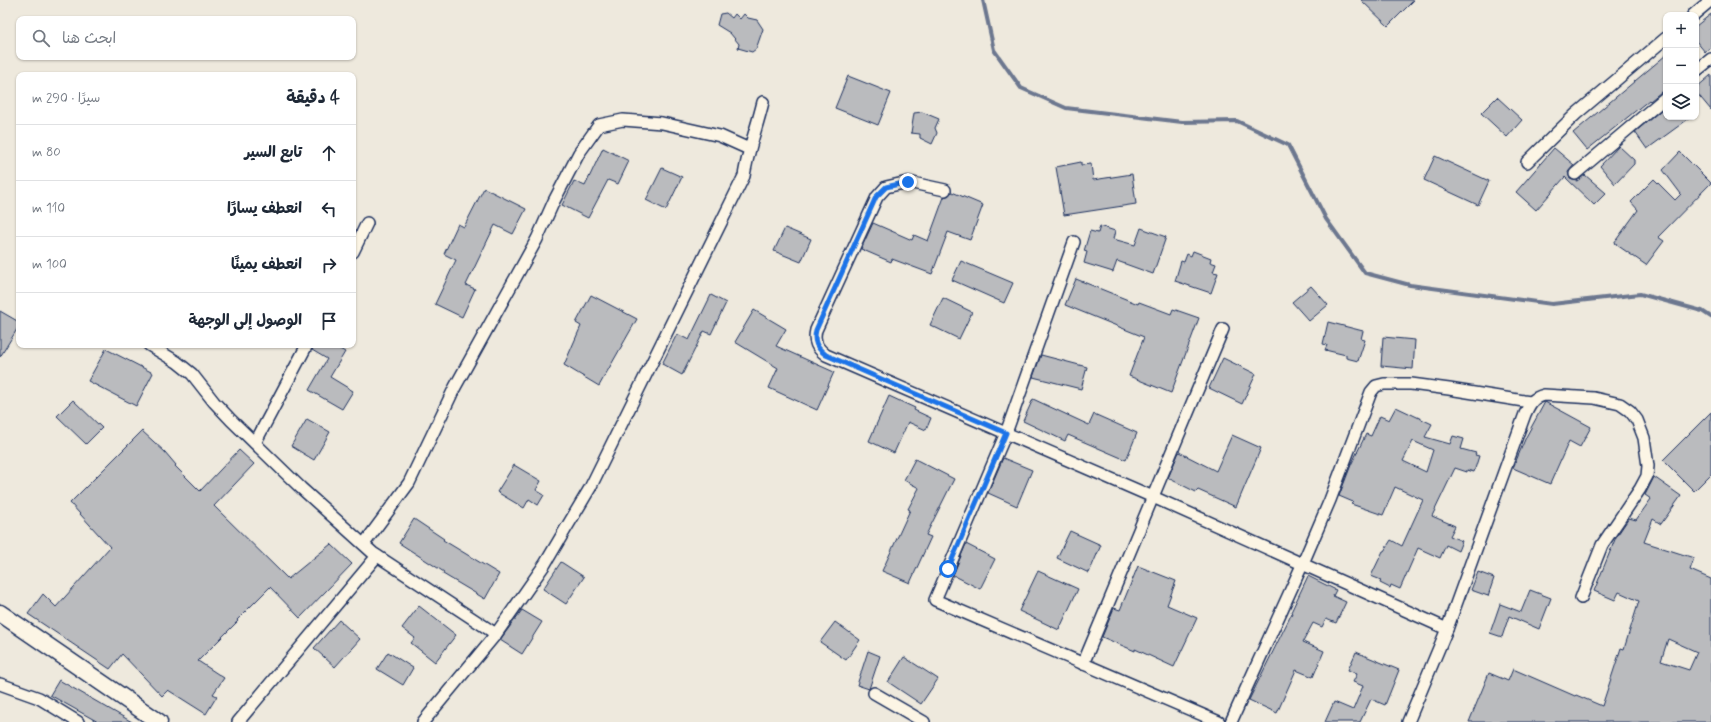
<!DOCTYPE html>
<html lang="ar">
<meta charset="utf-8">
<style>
body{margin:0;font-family:Mynerve,"Playpen Sans Arabic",sans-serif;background:#f6f6f7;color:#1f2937;direction:rtl}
.controls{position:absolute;right:12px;top:12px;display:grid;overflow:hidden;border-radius:8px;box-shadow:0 1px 3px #0004}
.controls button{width:36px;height:36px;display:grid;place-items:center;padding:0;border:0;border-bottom:1px solid #e0e1e3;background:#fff;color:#1f2937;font:20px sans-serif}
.stop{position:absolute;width:12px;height:12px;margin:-9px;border:3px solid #1a73e8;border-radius:50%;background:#fff}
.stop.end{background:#1a73e8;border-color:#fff;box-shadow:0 1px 4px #0008}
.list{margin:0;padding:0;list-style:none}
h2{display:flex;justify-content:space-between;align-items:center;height:52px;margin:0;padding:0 16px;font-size:17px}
h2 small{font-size:13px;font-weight:400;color:#747a83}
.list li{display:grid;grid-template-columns:26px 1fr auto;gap:12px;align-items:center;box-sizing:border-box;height:56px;padding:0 16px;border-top:1px solid #e0e1e3}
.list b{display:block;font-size:15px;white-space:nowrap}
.list em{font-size:13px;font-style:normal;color:#747a83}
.icon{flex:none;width:22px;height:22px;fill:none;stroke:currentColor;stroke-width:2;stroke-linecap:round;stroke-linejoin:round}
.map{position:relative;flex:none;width:1711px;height:722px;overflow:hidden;direction:ltr}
.search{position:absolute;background:#fff;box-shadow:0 1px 3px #0004;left:16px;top:16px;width:340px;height:44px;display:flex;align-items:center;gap:10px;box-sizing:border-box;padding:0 14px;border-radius:8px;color:#747a83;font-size:15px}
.panel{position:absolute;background:#fff;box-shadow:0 1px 3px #0004;left:16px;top:72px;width:340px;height:276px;border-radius:8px;direction:rtl}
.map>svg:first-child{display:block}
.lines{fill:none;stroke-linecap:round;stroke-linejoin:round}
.stream{stroke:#6c778f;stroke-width:4}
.building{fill:#babbbe;stroke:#1b2f5e;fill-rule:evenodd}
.minor-casing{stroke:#1b2f5e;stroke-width:14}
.secondary-casing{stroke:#1b2f5e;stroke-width:19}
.minor{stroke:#fcf5e5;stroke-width:11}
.secondary{stroke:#fcf5e5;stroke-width:16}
.route{stroke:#1a73e8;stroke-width:5}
</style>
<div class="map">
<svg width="1711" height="722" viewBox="0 0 1711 722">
<rect width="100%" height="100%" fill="#eee9dd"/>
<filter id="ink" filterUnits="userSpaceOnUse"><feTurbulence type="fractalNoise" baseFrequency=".025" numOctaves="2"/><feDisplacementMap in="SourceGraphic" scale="8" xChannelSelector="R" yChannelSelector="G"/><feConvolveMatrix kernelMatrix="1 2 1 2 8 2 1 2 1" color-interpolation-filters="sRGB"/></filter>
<g filter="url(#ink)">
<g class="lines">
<polyline class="stream" points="983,0 994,50 1021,88 1066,108 1182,122 1237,121 1288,145 1326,219 1365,273 1410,285 1552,304 1640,294 1702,311 1711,317"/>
</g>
<g class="building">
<polygon points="1361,0 1414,0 1388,26"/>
<polygon points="726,13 732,18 735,14 740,19 744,14 748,18 757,20 763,29 756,49 752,52 738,48 739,44 730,33 717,25 720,14"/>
<polygon points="1711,14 1711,47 1705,52 1696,41 1696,26"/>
<polygon points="1666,55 1666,90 1661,92 1650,101 1649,100 1587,150 1573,133"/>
<polygon points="1711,75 1711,110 1696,92 1696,88"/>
<polygon points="848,76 891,93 878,125 835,108"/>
<polygon points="1497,97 1522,120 1507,137 1481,113"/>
<polygon points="1666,106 1666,117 1691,117 1647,149 1635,132"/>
<polygon points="922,112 939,119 935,128 937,133 932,144 920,138 920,134 911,133 914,113"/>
<polygon points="1619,146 1634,160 1634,164 1615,184 1600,166"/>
<polygon points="603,148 629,161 618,184 608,180 588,218 562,205 574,181 585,186"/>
<polygon points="1554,148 1574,165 1568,172 1570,179 1577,181 1585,175 1606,193 1594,205 1565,177 1536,210 1516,192"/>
<polygon points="1680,152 1711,183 1658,237 1664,241 1646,265 1614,243 1638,210 1631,202 1654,179 1675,200 1681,194 1663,170"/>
<polygon points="1435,156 1489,181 1478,205 1424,180"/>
<polygon points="1081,162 1081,165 1091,164 1093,180 1132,174 1136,204 1064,215 1056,167"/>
<polygon points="662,168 682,177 666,210 646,200"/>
<polygon points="484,188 526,209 513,234 495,225 466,285 475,289 462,317 435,304 456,260 444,254 458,224 464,227"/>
<polygon points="952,192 983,205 970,240 948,232 932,274 892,259 891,262 861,249 873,223 912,240 914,235 928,241 944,197 947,196"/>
<polygon points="1100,226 1115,231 1113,239 1135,245 1141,228 1166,237 1153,274 1117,261 1113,272 1084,263 1087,252 1084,251 1090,231 1098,233"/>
<polygon points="785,228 811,239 801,262 774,251"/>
<polygon points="1193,251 1211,258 1210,262 1216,264 1213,272 1218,273 1211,293 1175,281 1181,261 1184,262 1187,254 1191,256"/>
<polygon points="961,261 1013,283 1004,303 952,280"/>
<polygon points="1076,279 1138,304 1139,302 1171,314 1173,309 1199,318 1171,393 1129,376 1144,337 1065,305"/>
<polygon points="1311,286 1328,305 1309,321 1292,302"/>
<polygon points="591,295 637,319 599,386 564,365 581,326 576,323"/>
<polygon points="711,295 726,303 711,334 704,331 682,375 662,364 677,334 689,340"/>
<polygon points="943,298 972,312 959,339 930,325"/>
<polygon points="754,310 786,329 776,346 834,372 817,410 769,388 778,368 735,342"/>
<polygon points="0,311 19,322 19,326 0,357"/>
<polygon points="1328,322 1363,331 1361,339 1365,340 1358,361 1346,358 1346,355 1325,350 1327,345 1323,344"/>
<polygon points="1383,337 1415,340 1413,369 1381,366"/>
<polygon points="314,345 333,345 345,352 330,377 353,391 342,409 309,390 327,359 312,350"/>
<polygon points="106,349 153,373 136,406 88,381"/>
<polygon points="1041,355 1087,367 1081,389 1033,377"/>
<polygon points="1223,358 1256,374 1242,404 1209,388"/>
<polygon points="889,396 915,408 914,410 931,418 926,430 908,422 894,453 869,441"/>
<polygon points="1033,399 1089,425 1094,414 1137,433 1126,460 1068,435 1065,441 1023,421"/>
<polygon points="73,400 102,428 86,444 57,416"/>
<polygon points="1545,402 1591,427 1580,447 1569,441 1550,484 1513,468 1526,437"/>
<path d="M 1396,407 L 1432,424 L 1425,437 L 1450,444 L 1453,436 L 1464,439 L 1461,449 L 1476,453 L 1475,455 L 1479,456 L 1474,472 L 1467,470 L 1467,472 L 1455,468 L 1432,516 L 1455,526 L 1450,536 L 1462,541 L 1458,551 L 1446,545 L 1440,558 L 1418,548 L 1400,589 L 1391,585 L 1390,588 L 1380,583 L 1381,580 L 1371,576 L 1383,551 L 1384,551 L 1391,540 L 1402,546 L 1423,500 L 1395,487 L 1383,515 L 1351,504 L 1353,502 L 1339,496 L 1351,465 L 1366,434 L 1371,436 L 1380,416 L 1389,420 ZM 1413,441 L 1433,450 L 1426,472 L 1403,461 Z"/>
<polygon points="1711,412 1711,474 1694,491 1663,460"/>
<polygon points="307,419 330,432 314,460 291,446"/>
<polygon points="142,431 165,452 176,465 175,466 200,491 239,450 254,464 214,506 288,579 331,544 352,564 300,618 270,587 237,620 238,621 198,661 224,678 213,694 217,696 206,714 168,690 162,696 122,654 110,669 28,614 43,594 56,607 110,547 70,503"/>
<polygon points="1232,435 1261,448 1236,507 1198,490 1196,492 1168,478 1179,452 1216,471"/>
<polygon points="1003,458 1032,470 1017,506 988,493"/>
<polygon points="915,459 954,479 926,535 931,537 910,583 882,571 910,510 908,509 919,488 904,480"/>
<polygon points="514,465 541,481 536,490 544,495 538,505 529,499 524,508 497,492"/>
<path d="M 1654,477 L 1681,496 L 1661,524 L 1653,519 L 1644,542 L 1694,558 L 1690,570 L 1711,579 L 1711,722 L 1469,722 L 1489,673 L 1508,681 L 1513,669 L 1575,696 L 1576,695 L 1602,706 L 1621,648 L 1624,649 L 1639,601 L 1619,592 L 1615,600 L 1594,591 L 1616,537 L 1629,518 L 1636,520 L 1651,499 L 1645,495 ZM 1668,639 L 1697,652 L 1689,670 L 1661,661 Z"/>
<polygon points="414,519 444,539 443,540 499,574 485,599 443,574 444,572 399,543"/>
<polygon points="1070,531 1101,545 1089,573 1057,558"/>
<polygon points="966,544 995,559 980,589 953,575"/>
<polygon points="561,562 584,577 566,604 543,589"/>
<polygon points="1138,566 1176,581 1167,605 1197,618 1174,667 1135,649 1135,651 1102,637 1114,608 1120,610"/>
<polygon points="1038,571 1078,589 1059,630 1019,611"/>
<polygon points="1478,572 1494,578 1488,596 1471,590"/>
<polygon points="1308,576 1336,590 1333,596 1346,602 1336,623 1326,619 1322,627 1313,623 1303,642 1324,651 1313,677 1296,670 1277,713 1249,700 1292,613 1291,612"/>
<polygon points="1530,590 1551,598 1539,629 1509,616 1502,637 1490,633 1500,604 1521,612"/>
<polygon points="419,606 456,635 435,662 411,643 415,638 402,628"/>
<polygon points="522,610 542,622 522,654 500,640"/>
<polygon points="339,620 360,639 335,667 314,648"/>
<polygon points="835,622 860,640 846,660 820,642"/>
<polygon points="868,651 880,656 869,689 857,685"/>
<polygon points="388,652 413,668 403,685 377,669"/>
<polygon points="1356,652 1399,670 1385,705 1371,699 1360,722 1325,722 1334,702 1353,710 1363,686 1353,682 1357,674 1348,670"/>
<polygon points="904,657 938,679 921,704 888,682"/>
<polygon points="59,680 132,722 98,722 50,695"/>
</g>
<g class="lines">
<defs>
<g id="minor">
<polyline points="1693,15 1711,0"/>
<polyline points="1696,71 1711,59"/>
<polyline points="1527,162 1576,114 1666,38"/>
<polyline points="1575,174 1666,97"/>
<path d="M 945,190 L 908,182 L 886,187 L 877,197 L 816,330 C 813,342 817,348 826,355 L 1153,497 L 1447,629"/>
<polyline points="1074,242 1006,433 935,600 1219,722"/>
<polyline points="353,252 367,223"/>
<polyline points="149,345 177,362 192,374 214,402 231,420 301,488 373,553 496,634"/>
<polyline points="255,443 307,345"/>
<polyline points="364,544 409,483 455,387 537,239 554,201 579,153 599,125 623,120 662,123 720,136 749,149"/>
<polyline points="1083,664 1223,329"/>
<polyline points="0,684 39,698 78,722"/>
<polyline points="874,693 924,722"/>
<polyline points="238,722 377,556"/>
<path d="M 423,722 L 496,634 L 545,564 L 565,530 L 590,488 L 744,176 C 748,150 757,127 763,102"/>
<polyline points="1231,722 1303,563 1330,500 1371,392 1376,386 1384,384 1411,384 1449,389 1530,402"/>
<path d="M 1408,722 L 1447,629 L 1525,414 C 1530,404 1532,398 1544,395 L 1594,398 L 1620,404 L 1630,411 L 1637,420 L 1644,438 L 1648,466 L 1647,476 L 1640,489 L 1602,545 L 1581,598"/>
</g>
<polyline id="secondary" points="0,613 159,722"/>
</defs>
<use href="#minor" class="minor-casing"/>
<use href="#secondary" class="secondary-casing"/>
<use href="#minor" class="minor"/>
<use href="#secondary" class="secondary"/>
</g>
</g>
<g class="lines" filter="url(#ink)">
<path class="route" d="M 908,182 L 886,187 L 876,197 L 816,330 C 813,342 817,348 826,355 L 1006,433 L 948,569"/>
</g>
</svg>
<div class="controls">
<button>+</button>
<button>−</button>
<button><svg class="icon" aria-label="layers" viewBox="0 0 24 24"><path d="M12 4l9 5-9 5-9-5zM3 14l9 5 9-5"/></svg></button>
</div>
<div class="stop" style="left:948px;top:569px"></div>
<div class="stop end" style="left:908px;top:182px"></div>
<div class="search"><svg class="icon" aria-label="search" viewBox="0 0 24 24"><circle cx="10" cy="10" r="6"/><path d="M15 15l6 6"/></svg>ابحث هنا</div>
<section class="panel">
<h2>4 دقيقة<small>سيرًا · 290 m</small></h2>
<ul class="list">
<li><svg class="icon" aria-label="ahead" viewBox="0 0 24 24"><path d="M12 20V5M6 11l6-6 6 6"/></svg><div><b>تابع السير</b></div><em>80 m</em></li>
<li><svg class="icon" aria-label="left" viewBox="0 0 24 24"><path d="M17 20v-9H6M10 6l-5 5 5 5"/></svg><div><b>انعطف يسارًا</b></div><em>110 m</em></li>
<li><svg class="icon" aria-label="right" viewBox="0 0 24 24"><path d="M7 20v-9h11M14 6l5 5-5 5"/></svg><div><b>انعطف يمينًا</b></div><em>100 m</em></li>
<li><svg class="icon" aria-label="arrive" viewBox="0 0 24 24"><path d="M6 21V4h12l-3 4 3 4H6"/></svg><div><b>الوصول إلى الوجهة</b></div></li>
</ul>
</section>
</div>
